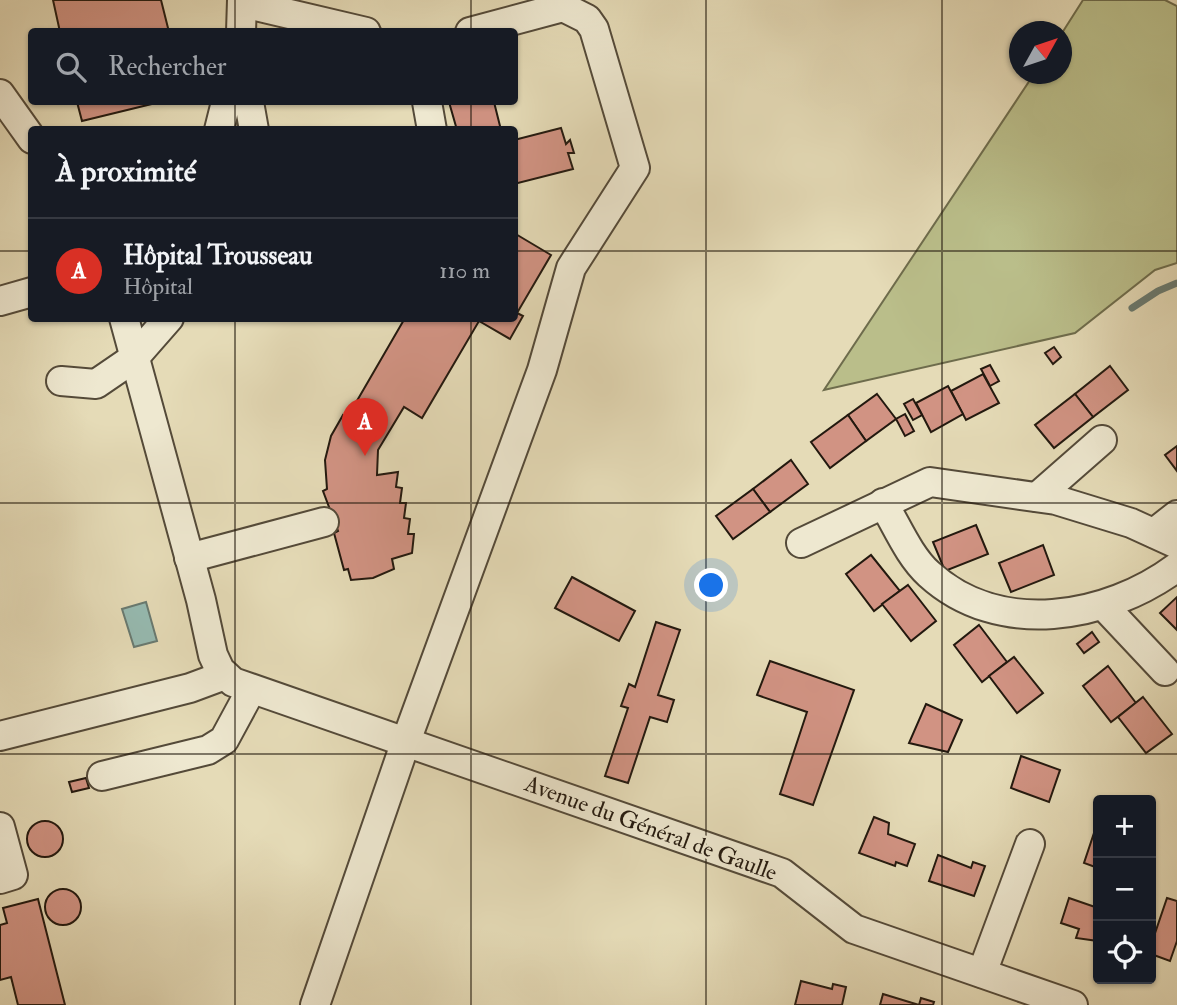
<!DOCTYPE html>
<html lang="fr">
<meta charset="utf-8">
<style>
body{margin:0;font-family:"IM FELL Double Pica",serif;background:#242831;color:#f1f3f6}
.controls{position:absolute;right:21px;bottom:21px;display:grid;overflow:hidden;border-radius:7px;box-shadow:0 2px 5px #0004}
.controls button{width:63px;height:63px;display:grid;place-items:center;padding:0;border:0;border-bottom:2px solid #363941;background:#171b24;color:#f1f3f6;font:35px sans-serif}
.compass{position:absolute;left:1009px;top:21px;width:63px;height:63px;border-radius:50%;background:#171b24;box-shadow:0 2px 5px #0004;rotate:50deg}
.you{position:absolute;left:712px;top:586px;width:24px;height:24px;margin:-18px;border:5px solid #fff;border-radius:50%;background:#1a73e8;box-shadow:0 0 0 10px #1a73e833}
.badge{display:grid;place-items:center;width:46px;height:46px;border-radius:50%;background:#d93025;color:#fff;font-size:23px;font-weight:700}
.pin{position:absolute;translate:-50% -58px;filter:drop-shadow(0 2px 4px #0008)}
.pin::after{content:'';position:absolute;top:37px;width:24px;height:21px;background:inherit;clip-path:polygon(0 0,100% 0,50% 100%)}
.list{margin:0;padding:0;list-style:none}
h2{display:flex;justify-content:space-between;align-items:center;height:91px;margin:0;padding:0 28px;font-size:30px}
h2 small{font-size:23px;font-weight:400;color:#9ea1a6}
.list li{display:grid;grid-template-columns:46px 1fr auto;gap:21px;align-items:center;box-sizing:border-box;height:105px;padding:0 28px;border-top:2px solid #363941}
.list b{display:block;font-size:26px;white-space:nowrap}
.list p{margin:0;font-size:23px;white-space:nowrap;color:#9ea1a6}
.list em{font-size:23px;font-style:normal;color:#9ea1a6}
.icon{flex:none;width:38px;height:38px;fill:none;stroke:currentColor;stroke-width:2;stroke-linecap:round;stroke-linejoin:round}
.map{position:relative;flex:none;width:1177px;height:1005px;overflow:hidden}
.search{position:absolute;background:#171b24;box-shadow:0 2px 5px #0004;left:28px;top:28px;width:490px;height:77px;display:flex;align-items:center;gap:18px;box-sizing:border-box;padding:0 24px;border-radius:7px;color:#9ea1a6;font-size:26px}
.panel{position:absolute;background:#171b24;box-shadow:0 2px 5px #0004;left:28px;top:126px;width:490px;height:196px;border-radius:7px}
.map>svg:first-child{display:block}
.green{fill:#babe8a;stroke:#6e6c4c;stroke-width:2}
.water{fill:#96bbb2;stroke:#687a71;stroke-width:2}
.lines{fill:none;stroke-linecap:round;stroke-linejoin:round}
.stream{stroke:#687a71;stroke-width:7}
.building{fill:#d19383;stroke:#23190f;stroke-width:2}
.minor-casing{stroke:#544a39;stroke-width:32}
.minor{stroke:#eee8d0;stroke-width:28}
.grid{fill:none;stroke:#23190f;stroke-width:2;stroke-opacity:0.55}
.labels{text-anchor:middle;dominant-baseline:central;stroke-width:5;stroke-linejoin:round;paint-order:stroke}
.street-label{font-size:23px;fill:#23190f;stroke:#eee8d0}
</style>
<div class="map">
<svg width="1177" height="1005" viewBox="0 0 1177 1005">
<rect width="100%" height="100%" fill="#e5dbb7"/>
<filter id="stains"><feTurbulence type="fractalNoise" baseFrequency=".00286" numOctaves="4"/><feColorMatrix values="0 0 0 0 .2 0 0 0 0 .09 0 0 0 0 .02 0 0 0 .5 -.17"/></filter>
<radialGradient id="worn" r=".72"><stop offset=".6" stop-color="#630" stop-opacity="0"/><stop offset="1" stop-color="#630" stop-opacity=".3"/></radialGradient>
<polygon class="green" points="1083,0 1165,0 1177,6 1177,263 1155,270 1075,333 824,390 1034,74 1062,74 1062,33"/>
<polygon class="water" points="146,602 157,641 134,647 122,609"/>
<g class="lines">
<polyline class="stream" points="1132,308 1158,291 1177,283"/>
</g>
<g class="building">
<polygon points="53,0 161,0 169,32 60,32"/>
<polygon points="77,102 160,102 82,121"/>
<polygon points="449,102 494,102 501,130 457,130"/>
<polygon points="561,128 566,144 570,140 574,153 568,153 573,169 514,184 514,140"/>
<polygon points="514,233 551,255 517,313 523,316 510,339 479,321 422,418 404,407 378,450 377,475 398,472 396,487 402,488 400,503 406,503 404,518 410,519 408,534 414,534 412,553 392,559 394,569 373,578 351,580 348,569 344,570 334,533 338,531 323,491 327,489 325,460 331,436 343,415 347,418 405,318 514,318"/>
<polygon points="1054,347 1061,357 1053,364 1045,353"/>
<polygon points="990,365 999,381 990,386 981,369"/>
<polygon points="1110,366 1128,390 1093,417 1075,394"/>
<polygon points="983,374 999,403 966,420 951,391"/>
<polygon points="948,386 963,414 931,432 916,403"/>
<polygon points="877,394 896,419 866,441 848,415"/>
<polygon points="1075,394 1093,417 1054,448 1035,425"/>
<polygon points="913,399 922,415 913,420 904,404"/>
<polygon points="905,414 914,431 905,436 896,419"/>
<polygon points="848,415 866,441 830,468 811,442"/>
<polygon points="1177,446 1177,471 1165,455"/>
<polygon points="791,460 808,484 770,512 753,489"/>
<polygon points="753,489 770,512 733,539 716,516"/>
<polygon points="976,525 988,554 945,571 933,542"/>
<polygon points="1043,545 1054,575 1011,592 999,563"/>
<polygon points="871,555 900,591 874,611 846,574"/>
<polygon points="572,577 635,611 619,641 555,608"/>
<polygon points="908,585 936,621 911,641 882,604"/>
<polygon points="1177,597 1177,630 1160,613"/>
<polygon points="656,622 680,630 658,695 674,700 667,722 650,717 628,783 605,776 628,708 621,706 629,684 635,687"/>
<polygon points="979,625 1007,662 982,682 954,645"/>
<polygon points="1092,632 1099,642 1084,653 1077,644"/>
<polygon points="1014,657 1043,693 1017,713 989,676"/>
<polygon points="770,661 854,690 813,805 780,794 807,712 757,695"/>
<polygon points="1108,666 1136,703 1111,722 1083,686"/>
<polygon points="1143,697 1172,734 1146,753 1118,717"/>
<polygon points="926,704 962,720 948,752 909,743"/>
<polygon points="1021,756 1060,770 1049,802 1011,788"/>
<polygon points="86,778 89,788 72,792 69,782"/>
<polygon points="874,817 889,823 888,834 915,844 907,866 896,862 895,866 859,853"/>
<polygon points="1098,821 1098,868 1084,863"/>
<circle cx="45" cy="839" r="18"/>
<polygon points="938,855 971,868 973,862 985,866 974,896 929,881"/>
<circle cx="63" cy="907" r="18"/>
<polygon points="1069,898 1098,908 1098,941 1076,938 1079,929 1061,923"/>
<polygon points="1167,898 1177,901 1177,941 1170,961 1151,954 1151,945"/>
<polygon points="38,899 65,1005 18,1005 11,977 0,980 0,925 7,923 3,908"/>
<polygon points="801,981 832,989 833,984 846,987 842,1005 795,1005"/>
<polygon points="883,994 919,1005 921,998 934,1002 933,1005 880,1005"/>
</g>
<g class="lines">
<defs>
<g id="minor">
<polyline points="243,3 366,32"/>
<polyline points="241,32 242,0"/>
<polyline points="0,94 32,139"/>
<polyline points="249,102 254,130"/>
<polyline points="427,102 432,130"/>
<polyline points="219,130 226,102"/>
<polyline points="0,301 32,292"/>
<polyline points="124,318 201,600 213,655 220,670 233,682 782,873 854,929 1073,1005"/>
<polyline points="61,381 96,384 134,358 169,318"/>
<polyline points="1037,497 1102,440"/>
<path d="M 883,503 C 897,526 909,556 929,574 C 999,638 1107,619 1177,567"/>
<polyline points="1154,533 1177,515"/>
<polyline points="801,543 930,482 1056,500 1131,523 1177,544"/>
<polyline points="189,558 324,522"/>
<polyline points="1104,606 1165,671"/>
<polyline points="0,736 190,688 225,675"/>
<polyline points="102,776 208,750 224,740 251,690"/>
<polyline points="0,827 13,875 0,879"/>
<polyline points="982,973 1030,844"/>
<polyline points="315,1005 405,744 542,370 571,268 635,168 594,29 587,19 563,7 470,32"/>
</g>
</defs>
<use href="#minor" class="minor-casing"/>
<use href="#minor" class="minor"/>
</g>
<path class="grid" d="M 235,0 L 235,32M 471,0 L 471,32M 706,0 L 706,1005M 942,0 L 942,1005M 235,102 L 235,130M 471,102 L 471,130M 0,251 L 32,251M 514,251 L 1177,251M 235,318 L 235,1005M 471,318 L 471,1005M 0,503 L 1177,503M 0,754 L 1177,754"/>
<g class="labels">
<g class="street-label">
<text transform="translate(651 828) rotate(20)">Avenue du Général de Gaulle</text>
</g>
</g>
<rect width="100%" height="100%" filter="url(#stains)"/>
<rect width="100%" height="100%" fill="url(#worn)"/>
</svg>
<div class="controls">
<button>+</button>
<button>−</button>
<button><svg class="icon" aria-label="locate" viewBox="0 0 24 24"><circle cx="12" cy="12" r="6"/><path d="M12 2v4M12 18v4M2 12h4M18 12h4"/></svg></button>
</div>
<svg class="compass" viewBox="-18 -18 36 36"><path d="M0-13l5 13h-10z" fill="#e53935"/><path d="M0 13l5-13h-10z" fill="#9ea1a6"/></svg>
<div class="you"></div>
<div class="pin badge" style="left:365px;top:456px">A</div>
<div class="search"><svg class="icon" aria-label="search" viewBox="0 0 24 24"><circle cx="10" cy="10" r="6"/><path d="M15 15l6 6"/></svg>Rechercher</div>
<section class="panel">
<h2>À proximité<small></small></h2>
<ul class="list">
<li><span class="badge">A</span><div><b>Hôpital Trousseau</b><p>Hôpital</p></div><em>110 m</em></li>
</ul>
</section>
</div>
